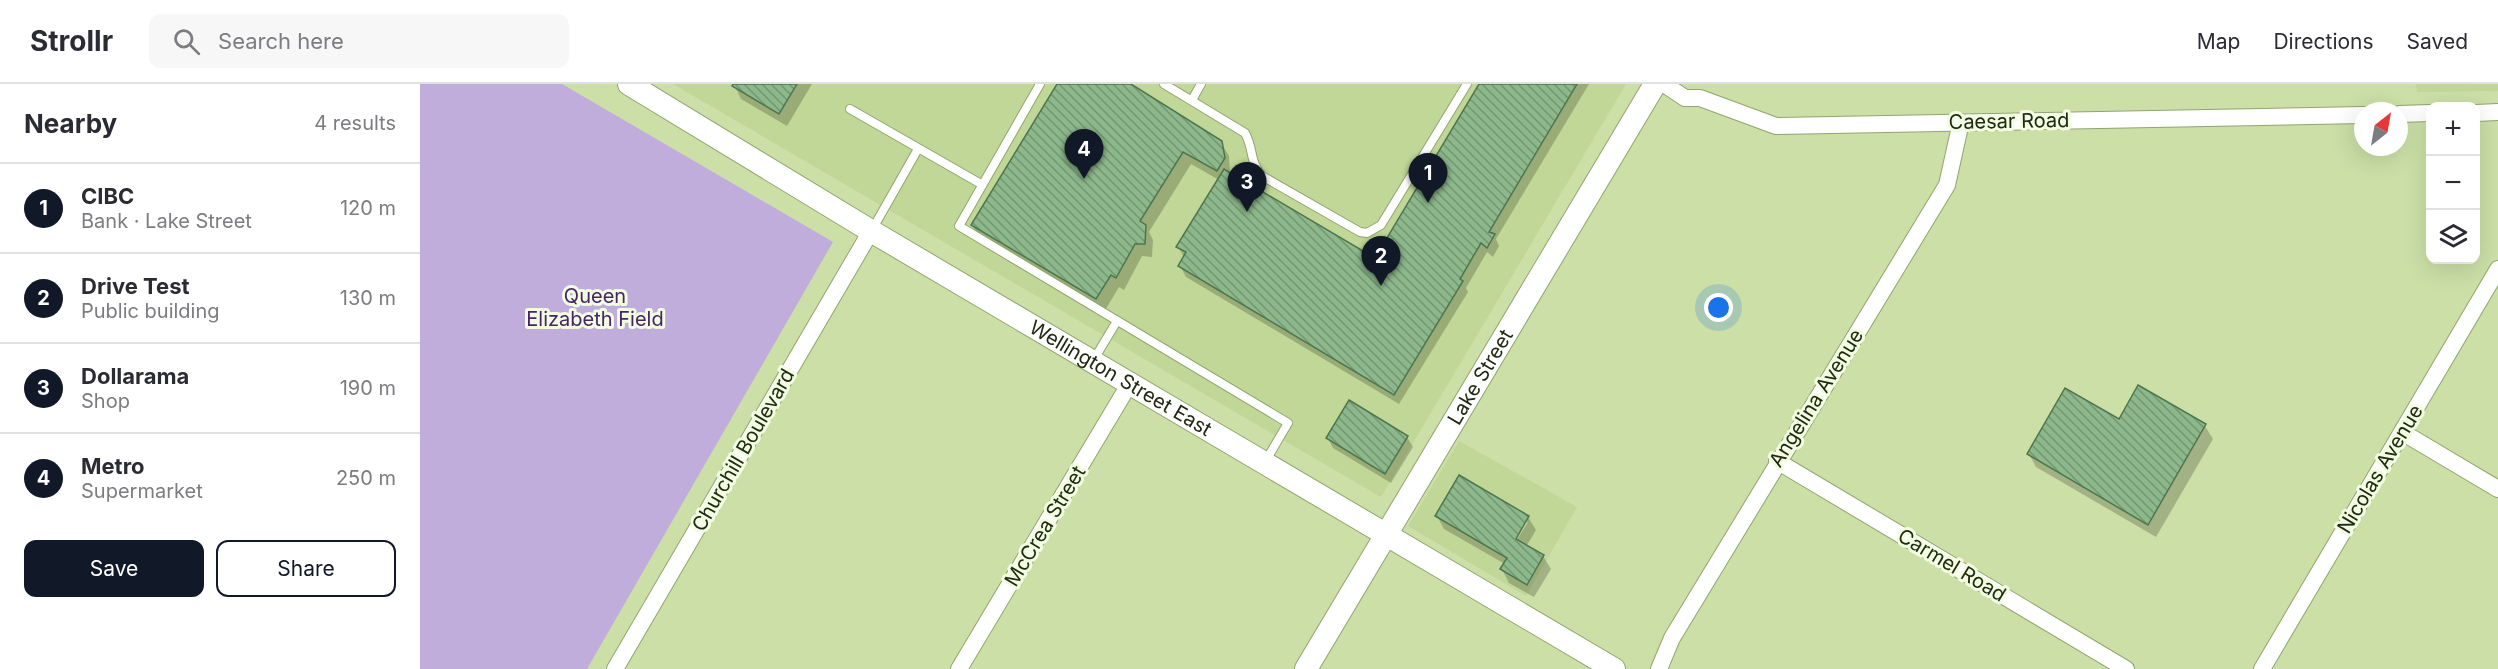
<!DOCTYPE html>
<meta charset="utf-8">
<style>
body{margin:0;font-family:Inter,sans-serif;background:#f7f7f7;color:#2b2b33}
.controls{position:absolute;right:18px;top:18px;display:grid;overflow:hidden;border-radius:12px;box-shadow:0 6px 24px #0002}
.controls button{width:54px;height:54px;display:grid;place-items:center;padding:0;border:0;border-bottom:2px solid #e1e1e2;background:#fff;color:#2b2b33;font:30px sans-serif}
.compass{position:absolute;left:1934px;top:18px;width:54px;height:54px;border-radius:50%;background:#fff;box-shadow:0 6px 24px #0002;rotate:31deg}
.you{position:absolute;left:1299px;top:224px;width:21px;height:21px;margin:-15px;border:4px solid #fff;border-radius:50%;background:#1a73e8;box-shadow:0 0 0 9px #1a73e833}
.badge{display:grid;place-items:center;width:39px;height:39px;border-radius:50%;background:#111827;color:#fff;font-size:20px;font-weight:700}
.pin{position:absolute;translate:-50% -50px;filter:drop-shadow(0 2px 3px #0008)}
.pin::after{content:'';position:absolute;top:32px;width:21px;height:18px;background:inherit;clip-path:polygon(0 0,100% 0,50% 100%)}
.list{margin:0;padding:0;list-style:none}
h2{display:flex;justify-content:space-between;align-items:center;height:78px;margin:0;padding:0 24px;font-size:26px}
h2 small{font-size:20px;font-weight:400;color:#7c7c81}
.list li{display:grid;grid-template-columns:39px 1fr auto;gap:18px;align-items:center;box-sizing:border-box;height:90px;padding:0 24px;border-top:2px solid #e1e1e2}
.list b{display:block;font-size:22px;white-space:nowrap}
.list p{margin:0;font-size:20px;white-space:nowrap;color:#7c7c81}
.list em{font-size:20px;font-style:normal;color:#7c7c81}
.actions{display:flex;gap:12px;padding:18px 24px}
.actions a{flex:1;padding:14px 0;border:2px solid #111827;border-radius:12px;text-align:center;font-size:21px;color:#111827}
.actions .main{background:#111827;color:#fff}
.icon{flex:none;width:33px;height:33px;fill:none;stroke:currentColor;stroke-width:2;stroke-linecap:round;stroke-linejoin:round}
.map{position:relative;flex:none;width:2078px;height:585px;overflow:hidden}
header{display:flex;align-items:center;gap:36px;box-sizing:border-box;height:84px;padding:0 30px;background:#fff;border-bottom:2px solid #e1e1e2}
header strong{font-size:28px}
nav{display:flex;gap:33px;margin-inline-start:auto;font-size:21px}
.search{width:420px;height:54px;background:#f7f7f7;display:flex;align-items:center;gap:15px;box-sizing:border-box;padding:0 21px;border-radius:12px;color:#7c7c81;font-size:22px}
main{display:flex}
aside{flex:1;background:#fff}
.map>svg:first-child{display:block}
.built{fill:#c0d797}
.park{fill:#c0addb}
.shadow{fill:#0003;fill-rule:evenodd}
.building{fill:url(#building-back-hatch);stroke:#4e764e;stroke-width:1.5}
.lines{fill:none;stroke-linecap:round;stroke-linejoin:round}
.lane-casing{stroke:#92a56f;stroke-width:10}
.street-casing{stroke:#92a56f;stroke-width:18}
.secondary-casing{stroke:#92a56f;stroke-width:24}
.lane{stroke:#fff;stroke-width:8}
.street{stroke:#fff;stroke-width:16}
.secondary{stroke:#fff;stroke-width:22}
.labels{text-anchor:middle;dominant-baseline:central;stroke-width:6;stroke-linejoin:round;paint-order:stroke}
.street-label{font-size:20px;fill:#222913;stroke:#f1fce0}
.park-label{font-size:20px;fill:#472469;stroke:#f1fce0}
</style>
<header>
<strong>Strollr</strong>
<div class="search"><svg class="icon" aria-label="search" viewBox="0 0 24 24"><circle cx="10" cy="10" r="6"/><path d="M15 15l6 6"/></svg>Search here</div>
<nav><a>Map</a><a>Directions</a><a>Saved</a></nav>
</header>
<main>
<aside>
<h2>Nearby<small>4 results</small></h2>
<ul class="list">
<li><span class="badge">1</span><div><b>CIBC</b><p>Bank · Lake Street</p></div><em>120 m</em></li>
<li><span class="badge">2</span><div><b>Drive Test</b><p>Public building</p></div><em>130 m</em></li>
<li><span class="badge">3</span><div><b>Dollarama</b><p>Shop</p></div><em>190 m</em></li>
<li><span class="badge">4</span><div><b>Metro</b><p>Supermarket</p></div><em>250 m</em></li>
</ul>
<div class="actions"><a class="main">Save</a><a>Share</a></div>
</aside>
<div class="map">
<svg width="2078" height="585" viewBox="0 0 2078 585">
<defs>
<pattern id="building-back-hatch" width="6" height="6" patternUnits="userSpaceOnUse" patternTransform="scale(1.5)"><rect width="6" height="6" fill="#8db88c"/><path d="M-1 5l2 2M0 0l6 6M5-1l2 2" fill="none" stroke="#739671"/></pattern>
</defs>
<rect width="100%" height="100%" fill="#cbdfa7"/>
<g class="built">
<polygon points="253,0 1206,0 961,413"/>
<polygon points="1996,0 2078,0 2078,7 1997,8"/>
<polygon points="1039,357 1157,423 1106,512 988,442"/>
</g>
<polygon class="park" points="0,0 142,0 413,158 167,585 0,585"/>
<g class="shadow">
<polygon points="314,0 392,0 367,42 321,15"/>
<polygon points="639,0 708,0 801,59 809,72 810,91 956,176 1060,0 1169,0 1076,155 1079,162 1073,173 1067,168 1046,204 1048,208 979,320 766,193 760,182 764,173 758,163 799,96 771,80 729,148 733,156 732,173 722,172 704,206 699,203 684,228 560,155 552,141"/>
<polygon points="1719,303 1785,342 1793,355 1736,453 1616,383 1609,370 1699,337"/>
<polygon points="987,353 993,363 971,399 913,364 908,354"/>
<path d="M 1017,432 L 1108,433 L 1116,446 L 1106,463 L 1123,472 L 1131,485 L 1114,513 L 1089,499 L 1082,485 L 1085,480 L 1024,445 ZM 1104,438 L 1108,438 L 1093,462 L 1091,461 Z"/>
</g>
<g class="building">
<polygon points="313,0 377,0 359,30 312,2"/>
<polygon points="637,0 711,0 802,57 805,74 797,87 763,68 720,137 726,141 725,160 715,160 696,194 691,191 676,215 551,141"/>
<polygon points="1059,0 1157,0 1069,148 1075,150 1067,164 1061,159 1040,195 1043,197 974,311 758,182 766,168 756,163 804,85 955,174"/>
<polygon points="1718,301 1786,340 1728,441 1607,370 1645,304 1699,335"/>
<polygon points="929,316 988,352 965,390 906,354"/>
<polygon points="1039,391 1109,432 1096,455 1124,471 1107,501 1080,485 1087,474 1015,432"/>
</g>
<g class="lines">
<defs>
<g id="lane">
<polyline points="620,0 539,142 868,339 845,378"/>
<path d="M 744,0 L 825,49 C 834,65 829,77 842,92 L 940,148 L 947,149 L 961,141 L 1047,0"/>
<polyline points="772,16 781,0"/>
<polyline points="430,25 561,100"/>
<polyline points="452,146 498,65"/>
<polyline points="673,277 697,237"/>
</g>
<g id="street">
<polyline points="1244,0 1265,14 1280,14 1356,42 1943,31"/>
<polyline points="2056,29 2078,28"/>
<polyline points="1979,30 2010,29"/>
<polyline points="1982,348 2078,405"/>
<polyline points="1357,377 1706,585"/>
<polyline points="195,585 451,147"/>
<polyline points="539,585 710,299"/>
<polyline points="1239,585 1252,554 1527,101 1541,38"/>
<polyline points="1842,585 2078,185"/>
</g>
<g id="secondary">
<path id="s1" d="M 209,0 L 451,147 L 1194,585"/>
<path id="s2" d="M 886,585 L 1235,0"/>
</g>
</defs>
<use href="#lane" class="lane-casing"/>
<use href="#street" class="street-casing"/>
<use href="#secondary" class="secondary-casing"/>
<use href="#lane" class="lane"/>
<use href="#street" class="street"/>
<use href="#secondary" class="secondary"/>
</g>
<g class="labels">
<g class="street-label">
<text transform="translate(1589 37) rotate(-1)">Caesar Road</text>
<text stroke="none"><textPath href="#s2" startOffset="340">Lake Street</textPath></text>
<text stroke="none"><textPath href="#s1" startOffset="573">Wellington Street East</textPath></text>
<text transform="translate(1396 314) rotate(-58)">Angelina Avenue</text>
<text transform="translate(323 366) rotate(-60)">Churchill Boulevard</text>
<text transform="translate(1960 385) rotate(-59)">Nicolas Avenue</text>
<text transform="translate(625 442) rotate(-59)">McCrea Street</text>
<text transform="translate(1532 481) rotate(31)">Carmel Road</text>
</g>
<g class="park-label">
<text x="175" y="212">Queen<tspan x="175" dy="23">Elizabeth Field</tspan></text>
</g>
</g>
</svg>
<div class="controls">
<button>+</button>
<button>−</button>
<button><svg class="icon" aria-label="layers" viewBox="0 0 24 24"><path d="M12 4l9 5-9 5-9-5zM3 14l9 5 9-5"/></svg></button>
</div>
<svg class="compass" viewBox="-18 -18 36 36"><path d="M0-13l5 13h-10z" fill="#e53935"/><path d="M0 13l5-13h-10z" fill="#7c7c81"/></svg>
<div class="you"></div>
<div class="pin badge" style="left:1008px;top:119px">1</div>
<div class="pin badge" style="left:961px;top:202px">2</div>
<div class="pin badge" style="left:827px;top:128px">3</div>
<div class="pin badge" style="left:664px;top:95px">4</div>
</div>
</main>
